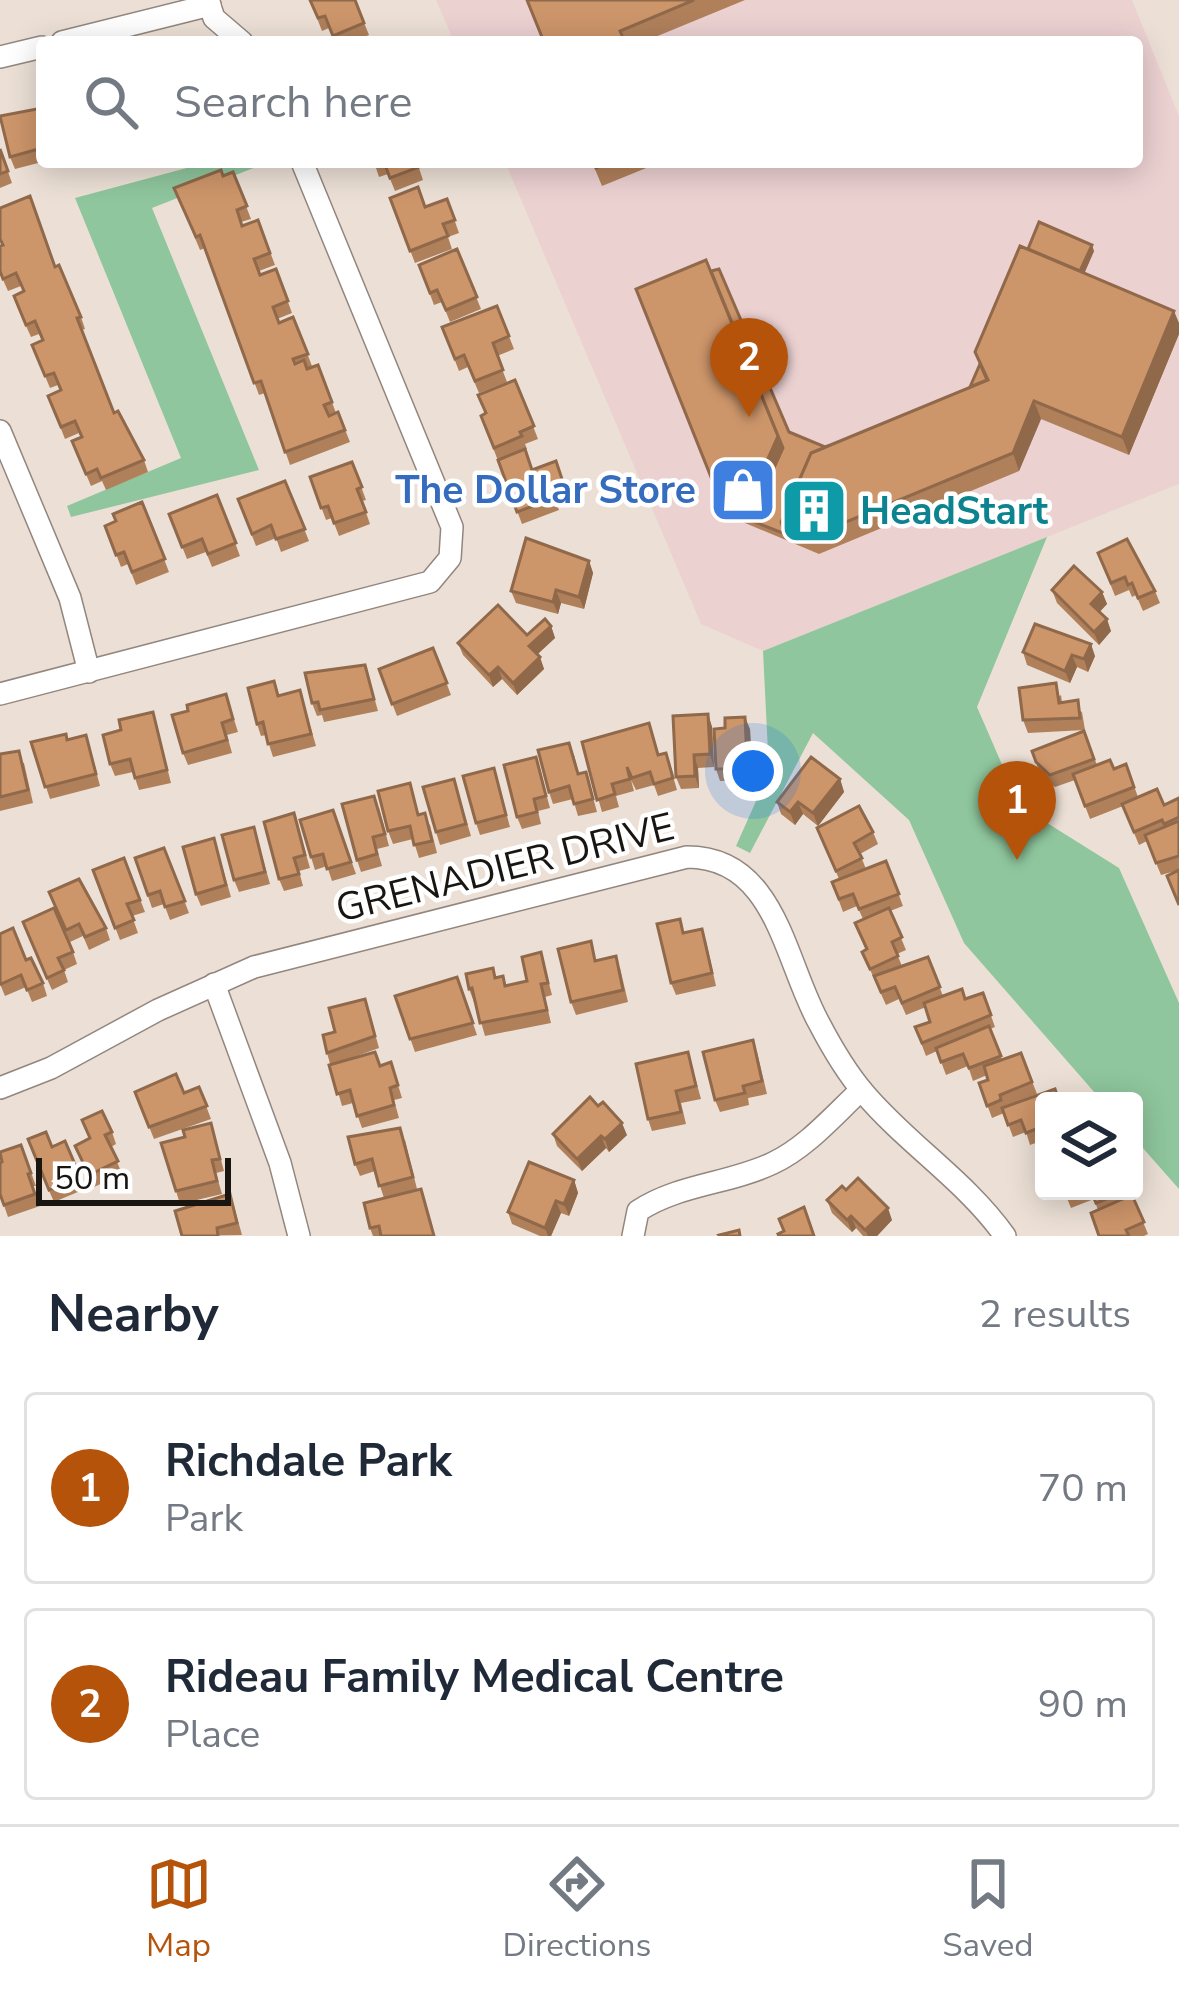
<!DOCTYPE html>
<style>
body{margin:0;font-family:"Nunito Sans",sans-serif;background:#f6f6f7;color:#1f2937}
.controls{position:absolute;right:36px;bottom:36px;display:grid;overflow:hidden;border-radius:12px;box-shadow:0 6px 30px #0003}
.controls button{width:108px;height:108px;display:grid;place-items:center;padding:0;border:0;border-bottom:3px solid #e0e1e3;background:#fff;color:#1f2937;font:60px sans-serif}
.scale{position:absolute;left:36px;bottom:30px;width:195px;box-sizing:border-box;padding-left:12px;border:6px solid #191511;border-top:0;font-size:33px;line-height:42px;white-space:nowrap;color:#191511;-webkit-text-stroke:9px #fff;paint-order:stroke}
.you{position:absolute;left:753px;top:771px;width:42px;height:42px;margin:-30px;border:9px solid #fff;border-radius:50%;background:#1a73e8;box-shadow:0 0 0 18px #1a73e833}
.badge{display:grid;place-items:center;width:78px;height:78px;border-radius:50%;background:#b45309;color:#fff;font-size:39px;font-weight:700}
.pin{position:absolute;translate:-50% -99px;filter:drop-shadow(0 3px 6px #0008)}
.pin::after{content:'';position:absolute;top:63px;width:42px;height:36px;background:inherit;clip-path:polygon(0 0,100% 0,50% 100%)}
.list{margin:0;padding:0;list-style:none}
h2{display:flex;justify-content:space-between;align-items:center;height:156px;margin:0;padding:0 48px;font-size:51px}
h2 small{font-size:39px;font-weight:400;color:#747a83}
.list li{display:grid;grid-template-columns:78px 1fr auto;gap:36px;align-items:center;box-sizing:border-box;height:192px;margin:0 24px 24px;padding:0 24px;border:3px solid #e0e1e3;border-radius:12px}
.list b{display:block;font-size:45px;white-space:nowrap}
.list p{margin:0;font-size:39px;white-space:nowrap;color:#747a83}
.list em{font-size:39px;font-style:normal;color:#747a83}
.icon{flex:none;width:66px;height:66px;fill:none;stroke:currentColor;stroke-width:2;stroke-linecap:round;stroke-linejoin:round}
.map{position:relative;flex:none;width:1179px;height:1236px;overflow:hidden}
.search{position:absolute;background:#fff;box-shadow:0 6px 30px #0003;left:36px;right:36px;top:36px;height:132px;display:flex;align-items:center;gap:30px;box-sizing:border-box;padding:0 42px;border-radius:12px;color:#747a83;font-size:45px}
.sheet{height:588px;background:#fff}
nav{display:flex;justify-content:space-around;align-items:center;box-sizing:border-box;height:168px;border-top:3px solid #e0e1e3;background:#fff;font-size:33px;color:#747a83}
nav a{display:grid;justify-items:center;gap:6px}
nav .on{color:#b45309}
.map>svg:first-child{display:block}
.commercial{fill:#ecd1d1}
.green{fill:#8fc69d}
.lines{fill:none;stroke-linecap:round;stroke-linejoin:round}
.minor-casing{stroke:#92867e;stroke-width:24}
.minor{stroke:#fff;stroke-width:21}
.wall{fill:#b0805b}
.shaded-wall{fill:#90684a}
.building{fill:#cd956a;stroke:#90684a;stroke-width:3}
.labels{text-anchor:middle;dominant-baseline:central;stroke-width:9;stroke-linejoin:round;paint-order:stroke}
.shop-label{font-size:39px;font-weight:bold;fill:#366cbe;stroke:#fff;text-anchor:end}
.culture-label{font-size:39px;font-weight:bold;fill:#0d838f;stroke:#fff;text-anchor:start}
.street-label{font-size:39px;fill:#191511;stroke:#fff}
</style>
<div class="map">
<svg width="1179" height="1236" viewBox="0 0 1179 1236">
<rect width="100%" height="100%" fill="#ece0d6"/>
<polygon class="commercial" points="436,0 1132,0 1179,116 1179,484 763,651 701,624 505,162 1137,162 1137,42 454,42"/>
<g class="green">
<polygon points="209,162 259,162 261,165 152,208 259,470 71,517 67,506 181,458 75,198"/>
<polygon points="1047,537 977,707 1020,806 1119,868 1179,1003 1179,1189 1134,1138 1134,1101 1102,1101 964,943 909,820 813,733 750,853 736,846 769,772 763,651"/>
</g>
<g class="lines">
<defs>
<g id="minor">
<polyline points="208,0 214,18 242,42"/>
<polyline points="62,42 210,5"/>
<polyline points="0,57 42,47"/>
<polyline points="0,431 70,598 89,672"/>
<polyline points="0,694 430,582 450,558 452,527 302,162"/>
<polyline points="214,984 280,1163 299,1236"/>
<path d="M 0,1088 L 51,1068 L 158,1010 L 254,967 L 687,857 C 776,857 784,960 819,1023 C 831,1046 847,1073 864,1093 C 907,1144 966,1181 1005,1236"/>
<path d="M 633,1236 L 638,1211 C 679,1184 729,1184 773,1163 C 807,1147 834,1115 861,1090"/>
</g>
</defs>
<use href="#minor" class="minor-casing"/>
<use href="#minor" class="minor"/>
</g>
<g class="wall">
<polygon points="310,0 355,0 369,35 352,42 335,42 329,28 322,31"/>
<polygon points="526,0 745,0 643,42 543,42"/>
<polygon points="42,108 42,162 15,169 10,157"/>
<polygon points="0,149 12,183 0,188"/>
<polygon points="374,162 417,162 423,180 395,191 388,174 379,177"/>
<polygon points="592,162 661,162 602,186"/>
<polygon points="233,172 251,219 241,222 242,226 258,220 275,265 259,271 260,275 276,269 292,313 277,319 279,323 293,317 312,366 307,369 318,365 336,413 338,412 350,442 290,465 265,393 259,395 205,248 200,250 174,188"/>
<polygon points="390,198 425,207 447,199 459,233 448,237 452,249 415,263"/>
<polygon points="457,249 481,309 450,322 442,302 434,305 419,265"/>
<polygon points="1028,249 1094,251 1084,273 1179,323 1179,334 1129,455 1041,419 1019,471 819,554 726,515 642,307 789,432 825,447 970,387"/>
<polygon points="55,267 81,317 85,329 82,330 114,413 144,460 148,472 106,490 102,481 91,486 72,441 81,438 79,433 65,439 48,396 60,390 58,385 50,388 37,357 42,341 39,334 31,337 18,308 23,292 21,286 8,291 0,273"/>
<polygon points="497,306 514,349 497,356 507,382 479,393 468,367 459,371 442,327"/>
<polygon points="515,380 538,439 525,444 527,449 525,450 532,470 556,461 568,494 555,499 559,510 522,524 481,416 485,413"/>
<polygon points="352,462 366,500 362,501 370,524 339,536 332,518 326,520 310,477"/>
<polygon points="285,481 309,541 281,552 276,538 256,546 238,499"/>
<polygon points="217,495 240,556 212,567 206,552 187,559 169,514"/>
<polygon points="142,502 169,572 136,585 128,564 121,567 105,526 116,521"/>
<polygon points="1098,553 1155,591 1160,603 1143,611 1136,595 1132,597 1129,590 1115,596"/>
<polygon points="589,561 593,573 584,609 561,603 558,614 516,603 511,591"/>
<polygon points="1052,590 1102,592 1107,604 1099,612 1111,631 1099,645 1057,603"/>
<polygon points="551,626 555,638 538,654 544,669 517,695 502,679 493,687 463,655 458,643 527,635"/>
<polygon points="433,648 451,695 397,716 379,669"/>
<polygon points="1023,652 1095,656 1088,672 1077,667 1070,683 1027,665"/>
<polygon points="365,665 378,711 324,722 322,715 317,716 312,703"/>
<polygon points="300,690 316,746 273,757 266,735 261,736 257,724 279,695"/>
<polygon points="226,694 238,732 227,735 232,753 188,765 183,753 188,711"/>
<polygon points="1061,695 1062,702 1082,712 1085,730 1028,733 1023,720"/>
<polygon points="153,712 171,783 139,790 133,772 115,776 110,764 121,730"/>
<polygon points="708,714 712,727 714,767 698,768 699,788 681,789 676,777"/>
<polygon points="750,729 753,793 732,793 727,781 720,781 716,769"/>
<polygon points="1084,731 1097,765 1114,769 1126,764 1138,797 1164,805 1179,798 1179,870 1161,875 1147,841 1139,845 1123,806 1090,819 1075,780 1055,787 1040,774 1032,751"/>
<polygon points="31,742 90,748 100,786 50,799"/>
<polygon points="582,742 659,755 666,753 677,790 658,796 654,785 636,790 631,780 634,791 616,796 619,807 602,812"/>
<polygon points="0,754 24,763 33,803 0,811"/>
<polygon points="574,755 579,774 586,772 597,812 578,816 573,799 553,804 549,792"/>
<polygon points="536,757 550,808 538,811 541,824 522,829 517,817"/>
<polygon points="494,768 510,827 480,835 476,823"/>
<polygon points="454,779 471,836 440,845 436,832"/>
<polygon points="840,779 844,792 818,826 803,814 795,825 781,814 777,802"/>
<polygon points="414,796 419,815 430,825 437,853 419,858 413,839 393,844 388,831"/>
<polygon points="379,808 389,846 377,849 382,866 361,872 357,860"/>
<polygon points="333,810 356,874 332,881 327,866 315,870 311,857"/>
<polygon points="294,813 310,868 299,871 303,886 284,891 279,879"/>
<polygon points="254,827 270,884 239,892 234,880"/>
<polygon points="817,828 873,832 878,844 860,854 866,869 886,861 903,906 890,911 906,950 897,954 902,966 928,957 943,996 965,999 983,993 995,1027 990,1029 1002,1060 1021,1053 1037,1094 1004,1107 1044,1101 1044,1140 1030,1145 1026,1132 1013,1137 1004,1113 992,1118 979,1083 988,1080 987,1075 973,1081 968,1066 946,1075 937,1051 926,1056 915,1027 930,1022 926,1007 906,1015 899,999 886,1005 862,952 866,950 855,923 863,919 857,906 843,912 832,882 839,879"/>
<polygon points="214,838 231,897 201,906 196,894"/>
<polygon points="164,848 189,913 170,920 164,904 152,908 135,858"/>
<polygon points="124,858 145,912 132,916 138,933 120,940 93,870"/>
<polygon points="54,905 106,928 110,940 89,950 83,936 70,942"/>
<polygon points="27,934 73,952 77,964 64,970 68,982 52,990"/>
<polygon points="706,941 716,986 676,995 671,983"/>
<polygon points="541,952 552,995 545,997 551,1023 485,1036 475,1001 474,1002 469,989 493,968 496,977 503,976 506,986 527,981"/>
<polygon points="26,960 43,983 47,996 32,1002 26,987 5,996 0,984"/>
<polygon points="597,961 620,968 628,1002 576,1015 571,1002"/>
<polygon points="457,977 477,1035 415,1052 395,996"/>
<polygon points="369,1012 379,1048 343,1061 380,1066 391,1062 402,1098 394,1100 399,1118 362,1128 353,1103 342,1106 327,1053 335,1032"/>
<polygon points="688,1052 701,1099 681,1103 686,1124 652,1131 648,1119"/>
<polygon points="757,1052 767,1094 748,1098 749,1105 720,1112 715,1100"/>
<polygon points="199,1087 211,1119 154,1139 135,1092 184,1093"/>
<polygon points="82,1120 112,1132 116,1144 111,1147 122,1174 94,1187 75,1146 89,1139"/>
<polygon points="211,1123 224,1171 216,1173 222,1194 180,1204 176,1191 185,1137"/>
<polygon points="553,1134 627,1135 609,1152 606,1148 582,1171 557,1146"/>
<polygon points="405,1140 417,1189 421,1189 435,1236 373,1236 370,1228 384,1198 375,1171 360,1176 355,1164"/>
<polygon points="65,1141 85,1189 54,1202 32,1152"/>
<polygon points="21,1145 36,1186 33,1186 40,1206 8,1217 0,1194"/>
<polygon points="574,1180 578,1193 569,1216 561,1213 551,1236 540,1236 512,1224 508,1212"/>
<polygon points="846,1190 892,1220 877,1236 863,1236 856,1228 852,1232 832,1213 827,1200"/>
<polygon points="1064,1191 1129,1191 1130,1196 1132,1195 1148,1234 1144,1236 1099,1236 1098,1210 1094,1199 1071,1208"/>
<polygon points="234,1206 242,1235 182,1236"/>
</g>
<g class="shaded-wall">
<polygon points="1092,245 1094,251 1079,286 1077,279"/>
<polygon points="1174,311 1179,323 1179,334 1129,455 1122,437"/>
<polygon points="1034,401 1041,419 1019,471 1013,453"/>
<polygon points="778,436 785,454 750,520 746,508"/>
<polygon points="589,561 593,573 584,609 579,597"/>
<polygon points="556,590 561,603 558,614 553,602"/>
<polygon points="1102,592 1107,604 1095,617 1091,604"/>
<polygon points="1107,619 1111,631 1099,645 1094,632"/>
<polygon points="551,626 555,638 533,658 529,646"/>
<polygon points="1091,644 1095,656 1088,672 1084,659"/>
<polygon points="1072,655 1077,667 1070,683 1065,671"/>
<polygon points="540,657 544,669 517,695 513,683"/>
<polygon points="498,667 502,679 493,687 489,675"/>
<polygon points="708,714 712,727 714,767 710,754"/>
<polygon points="745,717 750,729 753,793 748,780"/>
<polygon points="694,755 698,768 699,788 695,776"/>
<polygon points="840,779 844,792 818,826 813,813"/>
<polygon points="798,802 803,814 795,825 790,812"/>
<polygon points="622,1123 627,1135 609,1152 605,1139"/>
<polygon points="601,1136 606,1148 582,1171 577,1159"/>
<polygon points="574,1180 578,1193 569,1216 564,1204"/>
<polygon points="556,1201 561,1213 551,1236 548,1236 545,1228"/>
<polygon points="888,1208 892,1220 877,1236 868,1236 865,1230"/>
<polygon points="851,1216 856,1228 852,1232 847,1220"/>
</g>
<g class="building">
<polygon points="310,0 355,0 364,23 333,36 325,16 318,18"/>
<polygon points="527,0 694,0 620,31 625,42 544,42"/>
<polygon points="42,108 42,148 10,157 0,116"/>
<polygon points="0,149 8,171 0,174"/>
<polygon points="384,162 417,162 419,167 390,178"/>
<polygon points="593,162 610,162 596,168"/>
<polygon points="221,170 223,176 233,172 247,206 237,210 242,226 258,220 270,253 254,259 260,275 276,269 288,301 273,307 279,323 293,317 308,354 293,359 295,364 304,360 307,369 318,365 332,402 324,405 329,416 338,412 345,430 285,452 261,381 254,383 200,235 196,237 174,188"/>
<polygon points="418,187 425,207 447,199 455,220 443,224 448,236 410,251 390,198"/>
<polygon points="30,196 55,267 59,265 81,317 77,318 114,413 118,411 144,460 101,478 97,469 86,474 72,441 82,437 75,421 61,427 48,396 61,390 54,373 45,376 32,345 43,340 35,321 26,325 14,296 24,291 16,273 3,279 0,271 0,246 3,245 0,239 0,208"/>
<polygon points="1039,222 1092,245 1080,271 1028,249"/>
<polygon points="1020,246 1174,311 1122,437 1034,401 1013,453 812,536 781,522 811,453 988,380 975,352"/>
<polygon points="457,249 477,297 446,310 437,290 430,293 419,265"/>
<polygon points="706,260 778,436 746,508 719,497 636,289"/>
<polygon points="719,269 789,432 825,447 828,446 811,453 781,522 785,534 750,520 783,448 711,271"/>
<polygon points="497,306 509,336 493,343 503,370 475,381 464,355 455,359 442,327"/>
<polygon points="980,364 987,380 970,387"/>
<polygon points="515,380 534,426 520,432 522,436 494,448 481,416 486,413 478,395"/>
<polygon points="525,449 532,470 556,461 563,482 550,487 554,498 517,512 498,460"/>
<polygon points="352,462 362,487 357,489 366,512 334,523 328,506 321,508 310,477"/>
<polygon points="285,481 305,529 276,539 271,525 252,534 238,499"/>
<polygon points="217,495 236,543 208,554 202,539 182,547 169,514"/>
<polygon points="142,502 165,559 132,572 124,552 116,555 105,526 116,521 113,514"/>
<polygon points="526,538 589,561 579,597 556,590 553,602 511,591"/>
<polygon points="1127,539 1155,591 1138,598 1132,583 1128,585 1125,577 1111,583 1098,553"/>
<polygon points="1074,566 1102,592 1091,604 1107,619 1094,632 1052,590"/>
<polygon points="498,605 527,635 545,619 551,626 529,646 540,657 513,683 498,667 489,675 458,643"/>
<polygon points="1035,624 1091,644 1084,659 1072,655 1065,671 1023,652"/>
<polygon points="433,648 447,683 392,704 379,669"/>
<polygon points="365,665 374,699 320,710 318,702 312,703 305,673"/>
<polygon points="274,681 278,696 300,690 311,734 268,744 263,722 257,724 248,688"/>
<polygon points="1056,683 1059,703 1078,700 1080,718 1023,720 1019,688"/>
<polygon points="226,694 233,719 222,723 227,740 183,753 172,715 188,711 187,705"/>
<polygon points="153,712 167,770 135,778 130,759 110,764 103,735 121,730 119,720"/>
<polygon points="708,714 710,754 694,755 695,776 676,777 673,716"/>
<polygon points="745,717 748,780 727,781 726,769 716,769 714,729 725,728 725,718"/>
<polygon points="649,723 658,755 666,753 673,778 654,784 650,772 632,778 627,767 630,779 612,784 615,794 597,800 582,742"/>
<polygon points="1084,731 1094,759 1050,775 1036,762 1032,751"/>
<polygon points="66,734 67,740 86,735 96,774 45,787 31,742"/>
<polygon points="569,743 578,774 586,772 593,799 574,804 569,786 549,792 538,750"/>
<polygon points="19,751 28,790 0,797 0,754"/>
<polygon points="536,757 546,796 534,799 537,812 517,817 504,765"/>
<polygon points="811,757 840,779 813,813 798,802 790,812 777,802"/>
<polygon points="1110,760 1114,769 1126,764 1134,787 1085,806 1073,774"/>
<polygon points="494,768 506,815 476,823 463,776"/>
<polygon points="454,779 466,824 436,832 423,787"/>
<polygon points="410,783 418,815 425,813 432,841 414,845 410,826 388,831 378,791"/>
<polygon points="1157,789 1164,805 1179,798 1179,817 1164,824 1162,820 1134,832 1122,804"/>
<polygon points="374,796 385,834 373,837 377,854 357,860 342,804"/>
<polygon points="859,806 873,832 854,843 862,858 836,871 817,828"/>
<polygon points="333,810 351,862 327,869 323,854 311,857 300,820"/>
<polygon points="294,813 305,855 294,858 299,874 279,879 264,822"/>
<polygon points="1179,821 1179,856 1156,863 1145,835"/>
<polygon points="254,827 265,872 234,880 222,835"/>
<polygon points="214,838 226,885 196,894 183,847"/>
<polygon points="164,848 185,901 165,907 160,891 148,895 135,858"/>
<polygon points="124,858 140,900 127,904 134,920 115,928 93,870"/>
<polygon points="886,861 899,894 859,909 853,894 839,899 832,882"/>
<polygon points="1179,870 1179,905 1167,876"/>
<polygon points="79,879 106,928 85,937 79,924 66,930 49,892"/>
<polygon points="54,908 73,952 58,958 64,970 47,978 23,922"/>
<polygon points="889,908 902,937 892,942 898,956 870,969 862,952 867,949 855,923"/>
<polygon points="680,919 683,933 702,929 712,973 671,983 657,924"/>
<polygon points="13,928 26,960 31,958 43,983 27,990 21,975 1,984 0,982 0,934"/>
<polygon points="591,941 595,961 616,956 623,990 571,1002 558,949"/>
<polygon points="541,952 548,983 541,984 547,1010 480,1023 472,988 469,989 466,974 493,968 495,978 503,976 505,986 527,981 522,957"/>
<polygon points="928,957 940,987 902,1003 895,987 881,992 874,976"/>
<polygon points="457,977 473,1023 410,1039 395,996"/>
<polygon points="962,989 965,999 983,993 991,1015 922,1043 915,1027 930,1022 924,1003"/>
<polygon points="365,999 375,1036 327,1053 323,1035 335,1032 329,1008"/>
<polygon points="989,1026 1001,1056 969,1068 963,1054 941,1062 936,1048"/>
<polygon points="753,1040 762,1081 743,1086 745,1093 715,1100 703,1052"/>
<polygon points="375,1052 380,1066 391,1062 398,1085 390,1088 394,1105 357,1116 350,1090 337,1094 329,1065"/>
<polygon points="688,1052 696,1086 676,1091 681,1112 648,1119 636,1064"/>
<polygon points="1021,1053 1032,1082 1000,1095 1001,1100 987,1106 979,1083 988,1080 984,1066"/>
<polygon points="176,1074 184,1093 199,1087 207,1106 149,1127 135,1092"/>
<polygon points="1055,1089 1059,1101 1044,1101 1044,1126 1026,1133 1021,1120 1008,1125 1002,1108"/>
<polygon points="590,1097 598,1106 603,1102 622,1123 605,1139 601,1136 577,1159 553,1134"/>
<polygon points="102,1111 112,1132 105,1135 118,1161 89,1175 75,1146 90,1138 82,1120"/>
<polygon points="211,1123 220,1159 212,1160 217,1181 176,1191 161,1143 185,1137 183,1130"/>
<polygon points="400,1128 413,1177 379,1186 372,1159 355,1164 348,1137"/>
<polygon points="46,1132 52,1147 65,1141 80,1176 49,1190 28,1139"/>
<polygon points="21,1145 31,1173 28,1174 35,1194 4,1205 0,1194 0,1163 2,1162 0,1152"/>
<polygon points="529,1162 574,1180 564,1204 556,1201 545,1228 508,1212"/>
<polygon points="858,1178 888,1208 865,1230 851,1216 847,1220 827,1200 842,1186 846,1190"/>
<polygon points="421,1189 434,1236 381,1236 379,1226 370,1228 364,1203"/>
<polygon points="1091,1191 1126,1191 1096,1203"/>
<polygon points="230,1194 237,1223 217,1228 218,1236 182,1236 175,1211"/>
<polygon points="1132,1195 1144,1222 1126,1230 1129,1236 1099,1236 1091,1213"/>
<polygon points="804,1207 814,1236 779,1236 778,1234 784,1231 779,1219"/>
<polygon points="739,1230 740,1236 720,1236 719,1235"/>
</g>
<defs>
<symbol id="shop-square" viewBox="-11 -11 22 22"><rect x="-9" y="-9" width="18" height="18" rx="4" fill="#3f7fe0" stroke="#fff"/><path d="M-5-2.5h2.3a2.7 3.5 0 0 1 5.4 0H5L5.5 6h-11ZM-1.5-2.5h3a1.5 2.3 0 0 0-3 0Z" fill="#fff"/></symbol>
<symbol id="building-square" viewBox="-11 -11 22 22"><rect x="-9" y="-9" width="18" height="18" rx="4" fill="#0f9aa8" stroke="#fff"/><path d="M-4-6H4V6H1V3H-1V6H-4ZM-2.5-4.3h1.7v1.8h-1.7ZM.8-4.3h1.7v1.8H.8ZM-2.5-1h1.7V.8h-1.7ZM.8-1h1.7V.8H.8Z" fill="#fff"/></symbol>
</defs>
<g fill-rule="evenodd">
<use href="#shop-square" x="705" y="452" width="76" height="76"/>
<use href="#building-square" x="776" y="473" width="76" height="76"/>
</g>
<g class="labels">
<g class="shop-label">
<text x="696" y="490">The Dollar Store</text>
</g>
<g class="culture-label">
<text x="860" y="511">HeadStart</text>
</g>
<g class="street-label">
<text transform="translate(505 868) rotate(-14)">GRENADIER DRIVE</text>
</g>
</g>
</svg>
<div class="controls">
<button><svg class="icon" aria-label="layers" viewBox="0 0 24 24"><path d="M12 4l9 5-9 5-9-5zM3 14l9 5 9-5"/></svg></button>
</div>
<div class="scale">50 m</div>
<div class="you"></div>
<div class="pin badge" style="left:1017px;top:860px">1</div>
<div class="pin badge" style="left:749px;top:417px">2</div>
<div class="search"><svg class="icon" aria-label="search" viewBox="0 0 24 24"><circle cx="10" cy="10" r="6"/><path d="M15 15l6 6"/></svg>Search here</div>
</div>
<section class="sheet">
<h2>Nearby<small>2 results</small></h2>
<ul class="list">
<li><span class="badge">1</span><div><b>Richdale Park</b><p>Park</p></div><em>70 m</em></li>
<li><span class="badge">2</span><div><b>Rideau Family Medical Centre</b><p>Place</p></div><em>90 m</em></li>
</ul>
</section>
<nav>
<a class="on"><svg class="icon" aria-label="map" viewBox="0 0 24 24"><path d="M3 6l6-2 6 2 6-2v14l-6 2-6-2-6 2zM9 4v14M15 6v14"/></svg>Map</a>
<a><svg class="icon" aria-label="directions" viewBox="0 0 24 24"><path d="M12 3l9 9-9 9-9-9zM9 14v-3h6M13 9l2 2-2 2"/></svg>Directions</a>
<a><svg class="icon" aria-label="saved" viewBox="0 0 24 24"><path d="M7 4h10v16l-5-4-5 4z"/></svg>Saved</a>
</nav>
